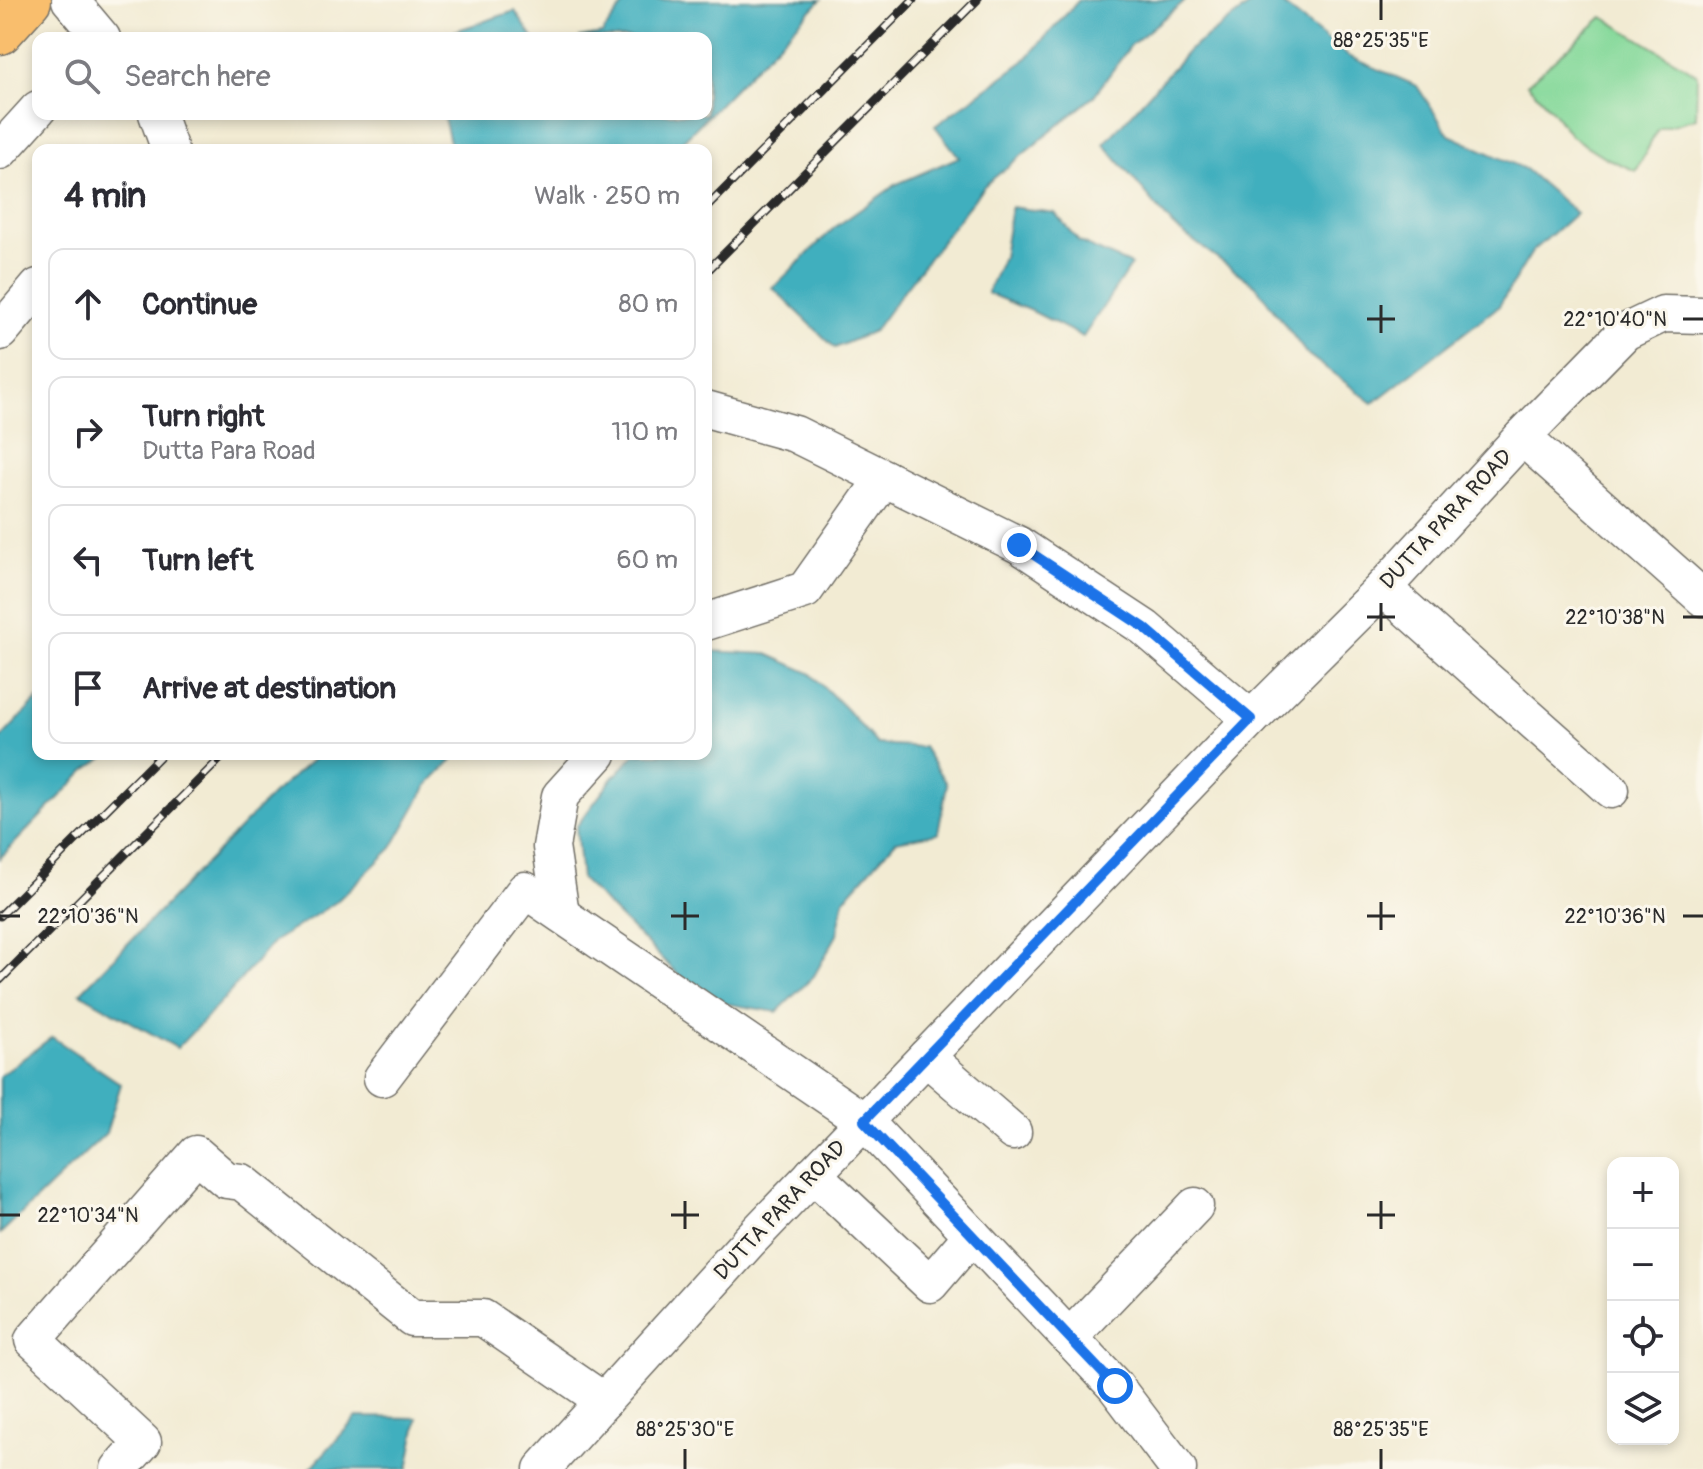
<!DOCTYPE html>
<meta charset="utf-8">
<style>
body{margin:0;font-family:Pangolin,sans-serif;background:#f7f7f7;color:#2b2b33}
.controls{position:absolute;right:24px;bottom:24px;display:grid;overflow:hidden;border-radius:16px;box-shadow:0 4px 12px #0003}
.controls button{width:72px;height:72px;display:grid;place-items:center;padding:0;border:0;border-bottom:2px solid #e1e1e2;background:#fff;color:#2b2b33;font:40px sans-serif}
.stop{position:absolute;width:24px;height:24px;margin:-18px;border:6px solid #1a73e8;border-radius:50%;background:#fff}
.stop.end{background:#1a73e8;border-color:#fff;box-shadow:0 2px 8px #0008}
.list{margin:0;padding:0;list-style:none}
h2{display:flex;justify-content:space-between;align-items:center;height:104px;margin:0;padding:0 32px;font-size:34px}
h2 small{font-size:26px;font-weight:400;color:#7c7c81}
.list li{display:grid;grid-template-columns:52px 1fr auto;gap:24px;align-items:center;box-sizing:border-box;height:112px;margin:0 16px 16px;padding:0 16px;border:2px solid #e1e1e2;border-radius:16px}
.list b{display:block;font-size:30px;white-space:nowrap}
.list p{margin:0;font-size:26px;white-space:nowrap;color:#7c7c81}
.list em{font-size:26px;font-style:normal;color:#7c7c81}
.icon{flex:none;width:44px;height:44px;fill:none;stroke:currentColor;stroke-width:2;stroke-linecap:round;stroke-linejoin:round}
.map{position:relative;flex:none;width:1703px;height:1469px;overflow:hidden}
.search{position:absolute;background:#fff;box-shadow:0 4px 12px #0003;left:32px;top:32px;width:680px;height:88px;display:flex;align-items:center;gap:20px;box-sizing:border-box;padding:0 28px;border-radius:16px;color:#7c7c81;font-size:30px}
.panel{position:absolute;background:#fff;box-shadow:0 4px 12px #0003;left:32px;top:144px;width:680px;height:616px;border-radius:16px}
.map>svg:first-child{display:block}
.green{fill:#87d99b;stroke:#598263;stroke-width:2}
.water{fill:#41afbe;stroke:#366d74;stroke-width:2}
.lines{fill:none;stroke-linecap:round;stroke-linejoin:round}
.street-casing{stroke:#716e66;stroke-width:39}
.primary-casing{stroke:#716e66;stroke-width:47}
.street{stroke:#fff;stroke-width:36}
.primary{stroke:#f9be6d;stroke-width:44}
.rail-casing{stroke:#2b2b2b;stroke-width:9}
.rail{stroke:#fbf7ec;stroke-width:6;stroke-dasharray:18;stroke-linecap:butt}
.route{stroke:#1a73e8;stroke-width:10}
.ticks{fill:none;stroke:#2b2b2b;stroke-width:3}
.labels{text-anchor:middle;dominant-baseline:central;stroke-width:6;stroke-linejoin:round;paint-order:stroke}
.street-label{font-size:22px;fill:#2b2b2b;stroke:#fbf7ec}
.ticks-label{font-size:20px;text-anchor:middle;fill:#2b2b2b;stroke:#fbf7ec;stroke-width:6;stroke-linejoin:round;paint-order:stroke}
</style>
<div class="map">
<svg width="1703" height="1469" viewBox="0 0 1703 1469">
<rect width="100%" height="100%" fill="#fbf7ec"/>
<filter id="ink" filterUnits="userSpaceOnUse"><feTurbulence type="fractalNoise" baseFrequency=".0125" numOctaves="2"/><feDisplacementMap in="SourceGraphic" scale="16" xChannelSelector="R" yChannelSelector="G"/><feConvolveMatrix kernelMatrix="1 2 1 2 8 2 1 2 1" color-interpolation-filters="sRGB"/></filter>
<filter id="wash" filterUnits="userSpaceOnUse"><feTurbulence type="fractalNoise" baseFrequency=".006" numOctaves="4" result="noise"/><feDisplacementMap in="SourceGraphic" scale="32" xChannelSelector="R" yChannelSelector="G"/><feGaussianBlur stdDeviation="1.8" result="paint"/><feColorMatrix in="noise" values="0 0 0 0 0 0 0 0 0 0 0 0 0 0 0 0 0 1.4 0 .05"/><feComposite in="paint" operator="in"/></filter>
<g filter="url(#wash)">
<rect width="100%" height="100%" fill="#f2ebd3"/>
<polygon class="green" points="1603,17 1697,74 1696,118 1658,129 1636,171 1606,158 1571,136 1551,109 1527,84"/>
<g class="water">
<polygon points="627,0 821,0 674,150 452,150 443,114 706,114 706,38 579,38 602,34"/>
<polygon points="1079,0 1186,0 1131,45 1093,97 984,186 901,294 874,331 835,348 773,288 834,228 897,184 959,157 935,126 1024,61"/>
<polygon points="1257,0 1277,0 1348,56 1417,86 1449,135 1525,169 1576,213 1532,252 1499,306 1373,403 1306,353 1256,286 1173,226 1104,144 1189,50"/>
<polygon points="515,11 533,38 452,38 455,31"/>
<polygon points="1011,207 1055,213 1079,242 1131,265 1083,337 1036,313 987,293 1003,257"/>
<polygon points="708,651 767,654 810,673 845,708 877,744 923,747 947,785 938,833 896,841 844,899 837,935 814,976 777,1012 704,1000 581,879 576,827 613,778 635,754 706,754 706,652"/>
<polygon points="38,699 38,754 109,754 86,770 0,858 0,739"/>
<polygon points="319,754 458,754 427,786 392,848 336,902 273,942 224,999 177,1048 80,993 273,794"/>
<polygon points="52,1037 121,1084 106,1133 0,1234 0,1076"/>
<polygon points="357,1417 418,1418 408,1469 310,1469"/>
</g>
</g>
<g filter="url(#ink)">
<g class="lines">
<defs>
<g id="street">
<polyline points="70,0 102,38"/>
<polyline points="157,114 170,150"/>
<polyline points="0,151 38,109"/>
<polyline points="0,332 38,287"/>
<polyline points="706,409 795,434 1019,545 1145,628 1251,719"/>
<polyline points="1522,437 1703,598"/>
<polyline points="1383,588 1611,790"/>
<polyline points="706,622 805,590 884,478"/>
<polyline points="561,914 551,847 560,796 598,754"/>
<polyline points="926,1057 1013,1132"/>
<polyline points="382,1078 525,890 864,1121 1115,1386 1178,1469"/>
<polyline points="813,1174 930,1284 972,1235"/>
<polyline points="1069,1338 1195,1206"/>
<polyline points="119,1469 143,1442 33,1340 196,1154 226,1180 242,1182 412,1318 483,1318 604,1401"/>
<polyline points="542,1469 750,1240 1251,719 1383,588 1522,437 1625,332 1663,314 1703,315"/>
</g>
<polyline id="primary" points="0,32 29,0"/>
</defs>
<use href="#street" class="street-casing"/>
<use href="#primary" class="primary-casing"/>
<use href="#street" class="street"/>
<use href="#primary" class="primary"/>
<defs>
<g id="rail">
<polyline points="706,208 913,0"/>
<polyline points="706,272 977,0"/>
<polyline points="0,916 162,754"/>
<polyline points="0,980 225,754"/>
</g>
</defs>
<use href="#rail" class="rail-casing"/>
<use href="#rail" class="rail"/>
</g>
</g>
<g class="lines" filter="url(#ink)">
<polyline class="route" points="1019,545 1145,628 1251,719 864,1121 1115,1386"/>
</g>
<path class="ticks" d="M 1381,0 L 1381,20M 1381,305 L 1381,333M 1367,319 L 1395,319M 1683,319 L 1703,319M 1381,603 L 1381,631M 1367,617 L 1395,617M 1683,617 L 1703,617M 685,902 L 685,930M 1381,902 L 1381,930M 0,916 L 20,916M 671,916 L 699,916M 1367,916 L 1395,916M 1683,916 L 1703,916M 685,1201 L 685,1229M 1381,1201 L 1381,1229M 0,1215 L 20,1215M 671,1215 L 699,1215M 1367,1215 L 1395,1215M 685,1449 L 685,1469M 1381,1449 L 1381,1469"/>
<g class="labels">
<g class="street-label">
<text transform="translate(1446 519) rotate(-47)">DUTTA PARA ROAD</text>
<text transform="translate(780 1210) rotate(-47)">DUTTA PARA ROAD</text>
</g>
</g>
<g class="ticks-label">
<text x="1381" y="47">88°25'35"E</text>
<text x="1615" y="326">22°10'40"N</text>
<text x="1615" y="624">22°10'38"N</text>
<text x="88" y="923">22°10'36"N</text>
<text x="1615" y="923">22°10'36"N</text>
<text x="88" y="1222">22°10'34"N</text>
<text x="685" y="1436">88°25'30"E</text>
<text x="1381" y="1436">88°25'35"E</text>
</g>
</svg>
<div class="controls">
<button>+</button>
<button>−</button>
<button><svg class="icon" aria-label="locate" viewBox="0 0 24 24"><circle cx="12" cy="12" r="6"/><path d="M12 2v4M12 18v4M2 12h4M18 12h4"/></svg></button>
<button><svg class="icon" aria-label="layers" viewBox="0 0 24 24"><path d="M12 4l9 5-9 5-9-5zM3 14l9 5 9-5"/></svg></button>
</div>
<div class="stop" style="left:1115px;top:1386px"></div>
<div class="stop end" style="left:1019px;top:545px"></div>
<div class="search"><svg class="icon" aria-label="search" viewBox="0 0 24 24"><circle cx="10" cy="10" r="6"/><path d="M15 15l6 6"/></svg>Search here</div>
<section class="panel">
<h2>4 min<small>Walk · 250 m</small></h2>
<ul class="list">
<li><svg class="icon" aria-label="ahead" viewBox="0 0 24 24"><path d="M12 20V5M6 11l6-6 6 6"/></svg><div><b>Continue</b></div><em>80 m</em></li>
<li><svg class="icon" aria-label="right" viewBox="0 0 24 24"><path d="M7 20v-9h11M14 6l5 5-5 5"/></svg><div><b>Turn right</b><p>Dutta Para Road</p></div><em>110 m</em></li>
<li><svg class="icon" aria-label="left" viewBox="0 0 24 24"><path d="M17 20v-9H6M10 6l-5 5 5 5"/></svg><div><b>Turn left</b></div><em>60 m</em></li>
<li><svg class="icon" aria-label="arrive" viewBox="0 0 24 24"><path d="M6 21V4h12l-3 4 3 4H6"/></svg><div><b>Arrive at destination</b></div></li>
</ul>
</section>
</div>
